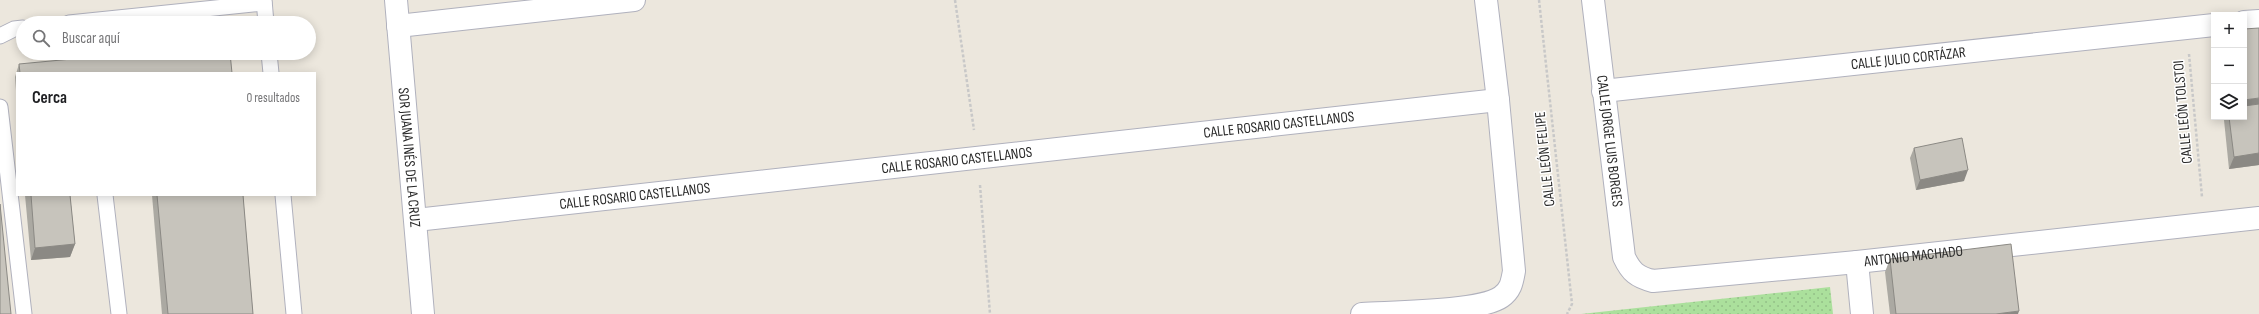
<!DOCTYPE html>
<html lang="es">
<meta charset="utf-8">
<style>
body{margin:0;font-family:"Sofia Sans Condensed",sans-serif;background:#f2f2f2;color:#202124}
.controls{position:absolute;right:12px;top:12px;display:grid;overflow:hidden;border-radius:0px;box-shadow:0 2px 10px #0003}
.controls button{width:36px;height:36px;display:grid;place-items:center;padding:0;border:0;border-bottom:1px solid #e0e0e0;background:#fff;color:#202124;font:20px sans-serif}
.list{margin:0;padding:0;list-style:none}
h2{display:flex;justify-content:space-between;align-items:center;height:52px;margin:0;padding:0 16px;font-size:17px}
h2 small{font-size:13px;font-weight:400;color:#757577}
.icon{flex:none;width:22px;height:22px;fill:none;stroke:currentColor;stroke-width:2;stroke-linecap:round;stroke-linejoin:round}
.map{position:relative;flex:none;width:2259px;height:314px;overflow:hidden}
.search{position:absolute;background:#fff;box-shadow:0 2px 10px #0003;left:16px;top:16px;width:300px;height:44px;display:flex;align-items:center;gap:10px;box-sizing:border-box;padding:0 14px;border-radius:22px;color:#757577;font-size:15px}
.panel{position:absolute;background:#fff;box-shadow:0 2px 10px #0003;left:16px;top:72px;width:300px;height:124px;border-radius:0px}
.map>svg:first-child{display:block}
.park{fill:url(#park-dots)}
.lines{fill:none;stroke-linecap:round;stroke-linejoin:round}
.service-casing{stroke:#b0b1bd;stroke-width:17}
.minor-casing{stroke:#b0b1bd;stroke-width:24}
.tertiary-casing{stroke:#b0b1bd;stroke-width:24}
.path{stroke:#c8c8c8;stroke-width:2.5;stroke-dasharray:3 2;stroke-linecap:butt}
.service{stroke:#fff;stroke-width:15}
.minor{stroke:#fff;stroke-width:22}
.tertiary{stroke:#fff;stroke-width:22}
.wall{fill:#aba9a2}
.shaded-wall{fill:#8b8984}
.building{fill:#c7c4bc;stroke:#8b8984}
.labels{text-anchor:middle;dominant-baseline:central;stroke-width:3;stroke-linejoin:round;paint-order:stroke}
.street-label{font-size:15px;fill:#2a2a2a;stroke:#fff}
</style>
<div class="map">
<svg width="2259" height="314" viewBox="0 0 2259 314">
<defs>
<pattern id="park-dots" width="8" height="8" patternUnits="userSpaceOnUse"><rect width="8" height="8" fill="#abe09c"/><path d="M2 2h.1M6 6h.1" fill="none" stroke="#93c087" stroke-width="1.8" stroke-linecap="round"/></pattern>
</defs>
<rect width="100%" height="100%" fill="#ece7dd"/>
<polygon class="park" points="1830,287 1833,314 1581,314"/>
<g class="lines">
<defs>
<g id="service">
<polyline points="264,0 266,23"/>
<polyline points="69,23 264,3"/>
<polyline points="0,36 14,29 23,28"/>
<polyline points="269,53 271,73"/>
<polyline points="0,107 24,314"/>
<polyline points="105,195 119,314"/>
<polyline points="283,195 294,314"/>
</g>
<g id="minor">
<path id="s1" d="M 1593,0 L 1624,257 C 1631,272 1637,277 1653,281 L 1857,262 L 2259,218"/>
<polyline points="2244,22 2259,21"/>
<polyline points="398,26 634,0"/>
<path id="s2" d="M 1603,91 L 2214,25"/>
<path id="s3" d="M 416,220 L 1498,100"/>
<polyline points="1857,262 1862,314"/>
<path d="M 1362,314 C 1392,312 1479,312 1501,297 C 1511,290 1512,282 1514,271 L 1498,100 L 1486,0"/>
</g>
<g id="tertiary">
<path id="s4" d="M 396,0 L 423,314"/>
</g>
</defs>
<use href="#service" class="service-casing"/>
<use href="#minor" class="minor-casing"/>
<use href="#tertiary" class="tertiary-casing"/>
<g class="path">
<polyline points="955,0 974,130"/>
<polyline points="1539,0 1572,304 1567,314"/>
<polyline points="2189,54 2202,197"/>
<polyline points="980,185 990,314"/>
</g>
<use href="#service" class="service"/>
<use href="#minor" class="minor"/>
<use href="#tertiary" class="tertiary"/>
</g>
<g class="wall">
<polygon points="2214,41 2214,57 2213,44"/>
<polygon points="19,64 232,73 17,73 17,104 15,77"/>
<polygon points="2225,117 2244,117 2259,165 2229,169 2224,120"/>
<polygon points="1914,148 1964,181 1916,190 1910,158"/>
<polygon points="25,195 70,195 75,244 70,257 31,260"/>
<polygon points="152,195 243,195 253,314 162,314"/>
<polygon points="1890,259 2018,314 1890,314 1885,272"/>
</g>
<g class="shaded-wall">
<polygon points="2259,98 2259,111 2244,112 2244,100"/>
<polygon points="2259,153 2259,165 2229,169 2234,157"/>
<polygon points="1968,170 1964,181 1916,190 1920,180"/>
<polygon points="75,244 70,257 31,260 35,248"/>
<polygon points="2019,311 2018,314 1996,314"/>
</g>
<g class="building">
<polygon points="2259,28 2259,98 2244,100 2244,29"/>
<polygon points="135,53 230,53 232,73 20,73 19,64"/>
<polygon points="2259,104 2259,153 2234,157 2229,117 2244,117 2244,106"/>
<polygon points="1962,138 1968,170 1920,180 1914,148"/>
<polygon points="31,195 70,195 75,244 35,248"/>
<polygon points="157,195 243,195 253,314 168,314"/>
<polygon points="0,204 11,314 0,314"/>
<polygon points="2011,244 2019,311 1996,314 1896,314 1890,259"/>
</g>
<g class="labels">
<g class="street-label">
<text stroke="none"><textPath href="#s2" startOffset="307">CALLE JULIO CORTÁZAR</textPath></text>
<text transform="translate(2183 112) rotate(-95)">CALLE LEÓN TOLSTOI</text>
<text stroke="none"><textPath href="#s3" startOffset="868">CALLE ROSARIO CASTELLANOS</textPath></text>
<text stroke="none"><textPath href="#s1" startOffset="142">CALLE JORGE LUIS BORGES</textPath></text>
<text stroke="none"><textPath href="#s4" startOffset="158">SOR JUANA INÉS DE LA CRUZ</textPath></text>
<text transform="translate(1545 159) rotate(-96)">CALLE LEÓN FELIPE</text>
<text stroke="none"><textPath href="#s3" startOffset="544">CALLE ROSARIO CASTELLANOS</textPath></text>
<text stroke="none"><textPath href="#s3" startOffset="220">CALLE ROSARIO CASTELLANOS</textPath></text>
<text stroke="none"><textPath href="#s1" startOffset="560">ANTONIO MACHADO</textPath></text>
</g>
</g>
</svg>
<div class="controls">
<button>+</button>
<button>−</button>
<button><svg class="icon" aria-label="layers" viewBox="0 0 24 24"><path d="M12 4l9 5-9 5-9-5zM3 14l9 5 9-5"/></svg></button>
</div>
<div class="search"><svg class="icon" aria-label="search" viewBox="0 0 24 24"><circle cx="10" cy="10" r="6"/><path d="M15 15l6 6"/></svg>Buscar aquí</div>
<section class="panel">
<h2>Cerca<small>0 resultados</small></h2>
<ul class="list">
</ul>
</section>
</div>
